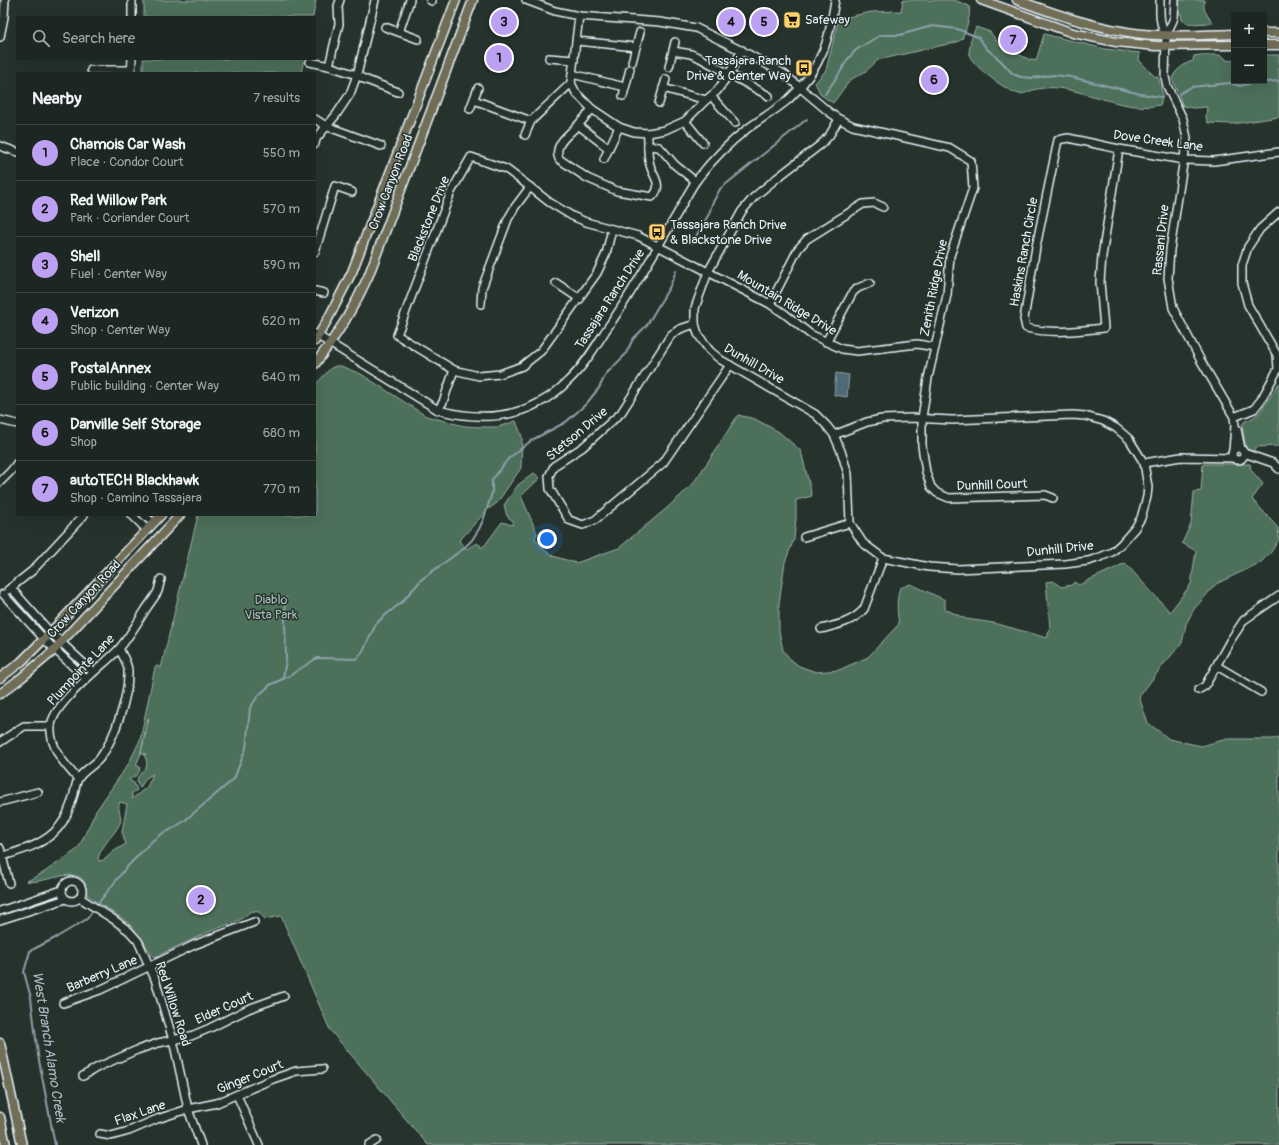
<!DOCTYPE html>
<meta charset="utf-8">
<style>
body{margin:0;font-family:Pangolin,sans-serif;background:#252e2a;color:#f1f3f6}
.controls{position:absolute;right:12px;top:12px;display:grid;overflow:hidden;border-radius:0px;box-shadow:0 4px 16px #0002}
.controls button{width:36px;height:36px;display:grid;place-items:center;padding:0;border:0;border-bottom:1px solid #3a4340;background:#1c2622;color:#f1f3f6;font:20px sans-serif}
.you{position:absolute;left:547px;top:539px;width:14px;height:14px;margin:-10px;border:3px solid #fff;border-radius:50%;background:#1a73e8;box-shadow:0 0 0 6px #1a73e833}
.badge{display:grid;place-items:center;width:26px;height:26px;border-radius:50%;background:#bca0f2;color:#111;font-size:13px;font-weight:700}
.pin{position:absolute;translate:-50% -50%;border:2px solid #fff;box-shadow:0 1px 4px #0006}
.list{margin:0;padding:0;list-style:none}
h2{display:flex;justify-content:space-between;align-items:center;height:52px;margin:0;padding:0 16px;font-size:17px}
h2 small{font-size:13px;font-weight:400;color:#a0a5a5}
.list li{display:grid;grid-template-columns:26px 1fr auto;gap:12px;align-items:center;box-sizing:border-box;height:56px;padding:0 16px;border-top:1px solid #3a4340}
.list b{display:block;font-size:15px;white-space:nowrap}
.list p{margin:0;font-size:13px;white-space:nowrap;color:#a0a5a5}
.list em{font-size:13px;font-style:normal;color:#a0a5a5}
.icon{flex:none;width:22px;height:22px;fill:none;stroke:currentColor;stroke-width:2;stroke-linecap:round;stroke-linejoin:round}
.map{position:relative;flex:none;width:1279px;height:1145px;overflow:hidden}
.search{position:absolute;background:#1c2622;box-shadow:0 4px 16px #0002;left:16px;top:16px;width:300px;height:44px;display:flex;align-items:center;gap:10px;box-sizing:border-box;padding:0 14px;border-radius:0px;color:#a0a5a5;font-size:15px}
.panel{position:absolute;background:#1c2622;box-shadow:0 4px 16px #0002;left:16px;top:72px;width:300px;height:444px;border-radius:0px}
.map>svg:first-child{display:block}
.green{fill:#4e6f5a;stroke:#9bb0a9;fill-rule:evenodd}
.water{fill:#506b76;stroke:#8da1aa}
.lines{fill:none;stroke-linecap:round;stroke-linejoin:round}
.stream{stroke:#8da1aa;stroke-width:2}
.minor-casing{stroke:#e8f1f8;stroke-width:10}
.major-casing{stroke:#e8f1f8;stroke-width:11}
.minor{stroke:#26332d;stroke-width:7}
.major{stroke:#716e59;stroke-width:8}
.labels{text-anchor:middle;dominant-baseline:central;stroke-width:3;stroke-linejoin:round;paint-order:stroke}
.poi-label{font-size:13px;fill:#e8f1f8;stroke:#26332d;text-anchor:start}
.street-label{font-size:13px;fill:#e8f1f8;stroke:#26332d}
.park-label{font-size:13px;fill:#aabdb9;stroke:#26332d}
.water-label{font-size:14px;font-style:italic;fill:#abbbc4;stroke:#26332d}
</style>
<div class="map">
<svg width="1279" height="1145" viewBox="0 0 1279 1145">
<rect width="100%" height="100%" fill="#26332d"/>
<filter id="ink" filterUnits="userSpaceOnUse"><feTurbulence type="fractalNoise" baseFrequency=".025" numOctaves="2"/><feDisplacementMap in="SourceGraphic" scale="8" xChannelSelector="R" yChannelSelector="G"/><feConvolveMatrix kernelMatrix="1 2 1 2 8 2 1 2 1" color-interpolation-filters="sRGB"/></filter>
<g filter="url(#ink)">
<g class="green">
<polygon points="144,0 316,0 313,17 144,17"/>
<path d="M 903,0 L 954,0 L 969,6 C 971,18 966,28 962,39 L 957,42 L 878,60 L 866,71 L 850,80 L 833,103 L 821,95 L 815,83 L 826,70 L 839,19 L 871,12 L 901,11 Z"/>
<path d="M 1179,0 L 1205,0 C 1201,9 1208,16 1213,23 L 1188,24 L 1182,20 L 1181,14 L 1178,13 Z"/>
<path d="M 976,27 L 990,32 L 1000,45 L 1028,59 L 1036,61 L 1044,34 L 1105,49 L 1140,53 L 1139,60 L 1154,76 L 1158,77 L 1163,95 L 1160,105 C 1125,112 1092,92 1058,88 C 1052,87 1043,88 1037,89 C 1030,90 1024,96 1016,93 C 1006,90 969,64 969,53 C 969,50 970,46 971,44 L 970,42 Z"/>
<path d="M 1200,55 L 1219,55 L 1224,57 L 1226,60 L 1230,61 L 1234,59 L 1234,81 L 1264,81 L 1264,55 L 1279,55 L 1279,117 L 1232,124 L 1208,123 L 1206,117 L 1207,107 L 1193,108 L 1183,106 L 1172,79 C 1174,71 1185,63 1193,61 L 1194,56 Z"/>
<polygon points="143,59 304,59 301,73 143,73"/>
<path d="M 336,366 L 341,366 L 361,374 L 426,416 L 464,426 L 482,427 L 498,427 L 516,421 L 522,437 L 521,468 L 497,503 L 487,510 L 459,541 L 467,549 L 476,543 L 480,545 L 481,548 L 485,545 L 502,522 L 512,525 L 514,522 L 507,516 L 504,505 L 518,485 L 534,473 L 540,478 L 521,496 L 537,533 L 535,538 L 542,548 L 553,556 L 576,563 L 619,548 L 667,508 L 692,485 L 711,457 L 738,415 L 755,419 L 779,432 L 801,451 L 812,496 L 796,500 L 796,519 L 794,539 L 785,562 L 779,603 L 779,631 L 783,650 L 790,659 L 799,666 L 816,672 L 839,670 L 868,657 L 899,624 C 897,613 896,598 900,588 L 911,584 L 945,600 L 945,609 L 966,619 L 994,623 L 1047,638 L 1050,628 L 1046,582 L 1053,581 L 1061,587 L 1072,585 L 1074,582 L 1079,585 C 1094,577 1110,571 1125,563 L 1170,612 L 1191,584 L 1196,551 L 1182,543 L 1191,524 L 1194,492 L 1201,491 L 1203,464 L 1250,464 L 1251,470 L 1263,484 L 1252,499 L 1278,528 L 1279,539 L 1271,552 L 1260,563 L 1216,584 L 1194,609 L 1186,624 L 1182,643 L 1163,665 L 1139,697 L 1148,723 L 1169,739 L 1201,746 L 1227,739 L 1273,739 L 1279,737 L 1279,1145 L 428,1145 L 330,1030 L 281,916 L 265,919 L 259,912 L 251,911 L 240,920 L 206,933 L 155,957 L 152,956 L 143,940 L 126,921 L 87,895 C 85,890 87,885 83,880 C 71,867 42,885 27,881 L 43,873 L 78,849 L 96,811 L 129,763 L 140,740 L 155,667 L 158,666 L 161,668 L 198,515 L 315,515 L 315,385 L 331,368 ZM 148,718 L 149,718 L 141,753 L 146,754 L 144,755 C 155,774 129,771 140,788 L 146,778 L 153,774 L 147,787 L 132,799 L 132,793 L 137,790 L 134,783 L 130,781 L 130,779 C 136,775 139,776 140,767 L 136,765 L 140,756 ZM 120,802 L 127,804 L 122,832 L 126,844 L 114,851 L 104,860 L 99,861 L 98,859 C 101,845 114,836 120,823 C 123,816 116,809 120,802 Z"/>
<polygon points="1279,383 1279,446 1257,447 1254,451 1246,450 1242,425 1244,422 1254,417 1261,411"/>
</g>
<polygon class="water" points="836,373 849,375 847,397 834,395"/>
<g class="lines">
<g class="stream">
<polyline points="825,94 841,71 847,60 856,50 872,40 881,35 900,35 932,26 957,29 978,37 987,49 1001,61 1013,74 1021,77 1032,78 1053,75 1071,77 1141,94 1161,97"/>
<polyline points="1179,94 1191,87 1230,83 1240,86 1252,83 1279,81"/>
<polyline points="692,243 709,214 712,204 720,189 807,119"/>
<polyline points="283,678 286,659 285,619 286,598"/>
<polyline points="96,906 126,868 152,841 163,833 170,830 183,822 234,779 246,748 250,708 258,696 270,685 289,676 317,658 357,659 363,651 376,624 383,617 402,602 422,579 463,549 472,540 479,529 484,518 492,493 492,480 508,459 532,440 566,422 586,404 599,388 606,374 625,355 633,339 647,325 670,286 676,271"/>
<polyline points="55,1145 38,1055 31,998 24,972 30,951 57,937 87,919 94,909"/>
</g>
<defs>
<g id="minor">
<polyline points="430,0 432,1"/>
<polyline points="526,0 555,11 579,16 660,22 696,28 750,55 784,74 829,112 839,119 853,126 950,148 971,161 973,188 950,256 947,295 928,378 922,418 922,446 926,472 931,487 937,493 949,498 1045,495 1053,498"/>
<path d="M 1160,0 C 1160,13 1159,24 1166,36"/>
<polyline points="1175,0 1174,18 1166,36 1165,77 1167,86 1183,119 1187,138 1170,250 1168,278 1173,308 1201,361 1234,417 1235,425 1233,451"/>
<polyline points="579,16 571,83 576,93 592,109 619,127 634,132 648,133 665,130 685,121 706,100 717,91 729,74 742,50"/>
<polyline points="132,17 132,0"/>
<polyline points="385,27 418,39"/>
<polyline points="399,32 410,0"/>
<polyline points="0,37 4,17 5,0"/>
<polyline points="577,41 636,47"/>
<polyline points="673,51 691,54 700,58 769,96"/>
<polyline points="549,58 574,60"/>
<polyline points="310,62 329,66 357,75 364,79 398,92"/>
<polyline points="632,62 640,32"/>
<polyline points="329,66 339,24 338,6 340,0"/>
<polyline points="669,67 675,42"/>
<polyline points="91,70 131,70"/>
<polyline points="131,73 132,59"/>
<polyline points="572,74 625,87"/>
<polyline points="663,88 706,100"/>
<polyline points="623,96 630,69"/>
<polyline points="711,96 735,123"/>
<polyline points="474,100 531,121 571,83"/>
<polyline points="659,103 666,79"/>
<polyline points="470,109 478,88"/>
<path d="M 592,109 C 587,115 582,121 577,126 C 568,135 553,145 559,159 L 587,178 L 617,191 L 652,197 C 664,185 653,177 650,165 C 647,155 648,143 648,133"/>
<polyline points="315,119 326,126 381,146"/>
<polyline points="685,121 703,143"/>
<polyline points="578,125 608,148"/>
<polyline points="525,135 531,121"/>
<polyline points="315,144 316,139 336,115 350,94 357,75 375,0"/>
<polyline points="0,146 17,152"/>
<polyline points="648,146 659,147 663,151 675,165 695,181"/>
<path d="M 1119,149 L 1102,256 L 1100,282 L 1104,328 C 1078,331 1051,334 1026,328 L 1024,319 L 1036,247 L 1058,140 L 1068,138 L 1119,149 L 1184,160 L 1214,161 L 1279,152"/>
<polyline points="604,159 619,127"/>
<polyline points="612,229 606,254 597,273 541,351 522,366 500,374 479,376 454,370 397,335 451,192 471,157 506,169 530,187 549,202 572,216 586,222 638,236 708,272 770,304 785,314 810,334 842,349 857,351 917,344 935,347"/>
<polyline points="315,252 335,186 352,192"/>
<polyline points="556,283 580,299"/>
<polyline points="315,291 324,293"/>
<polyline points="481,304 482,288 508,219 515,207 530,187"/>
<polyline points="770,304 798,249 807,239 863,204 874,203 883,207"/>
<polyline points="695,324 680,329 671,335 621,413 583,447 554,466 549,476 550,489 569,520 583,525 595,520 663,463 730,365"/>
<path d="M 315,334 L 438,410 C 487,423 533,417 569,380 C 584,366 595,347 606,330 C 632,293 654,253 677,214 C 684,202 690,188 699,177 C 713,159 729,143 747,129 C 761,119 776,110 789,99 C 803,86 816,68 823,51 C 830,35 832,17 835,0"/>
<polyline points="826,342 853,292 858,288 870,283"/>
<polyline points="438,410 443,402 454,370"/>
<polygon points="1073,415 1085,416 1103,421 1116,428 1129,439 1144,463 1148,487 1147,497 1141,518 1135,528 1121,544 1112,552 1098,558 1088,561 1065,564 958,569 929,567 883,558 863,543 850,523 848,474 841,451 834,435 867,422 882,419 911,418 952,420"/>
<polyline points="1234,417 1254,409 1261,400 1278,369 1277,355 1248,305 1242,283 1242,265 1248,247 1260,229 1279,212"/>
<polyline points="0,420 17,424"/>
<polyline points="1237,429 1241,449"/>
<polyline points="834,435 827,426 815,414 721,360 710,351 704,343 698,334 695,324 695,308 708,272 742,211 754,197 777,178 820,145 829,136 839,119"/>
<circle cx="1238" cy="454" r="6"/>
<polyline points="1244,453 1273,463 1279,469"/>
<polyline points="1144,463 1181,457 1233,458"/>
<polyline points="0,482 11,471 17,463"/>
<polyline points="132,515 147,530"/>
<polyline points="144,515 153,523"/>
<polyline points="804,537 850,523"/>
<polyline points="11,588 51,633 93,672"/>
<polyline points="8,590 32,571 84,515"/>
<polyline points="3,594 44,639 86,679"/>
<path d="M 821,629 C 837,625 853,622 864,609 L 883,558"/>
<polyline points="1217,666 1261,692"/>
<polyline points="1198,690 1205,686 1230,641 1244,620 1279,596"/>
<polyline points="0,742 24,726 51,726"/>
<path d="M 78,779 C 65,765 49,747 51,726 C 53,703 103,666 119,649 C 129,637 138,622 146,609 C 150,603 155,597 158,591 C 159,587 160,583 161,579"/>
<polyline points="0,802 38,792"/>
<polyline points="0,848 9,883"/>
<path d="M 3,856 C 23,850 45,844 59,827 C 67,818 71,805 74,794 C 75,789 76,783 78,779 C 83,770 94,766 100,758 C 115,738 129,696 128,671 C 128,663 123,656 119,649"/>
<circle cx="72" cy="891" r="10"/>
<polyline points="80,898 113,919 129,931 138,941 155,979 173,1040 188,1109 201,1145"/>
<polyline points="0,911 62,890"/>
<polyline points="0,920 66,899"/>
<polyline points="63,1003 100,990 194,945 254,922"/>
<polyline points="83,1076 98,1067 137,1050 158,1043 191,1036 210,1028 248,1009 284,996"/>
<polyline points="237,1095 259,1145"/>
<polyline points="100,1134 111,1136 129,1131 157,1119 188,1109 217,1103 273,1079 296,1071 322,1069"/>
<polyline points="369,1145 377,1140"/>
</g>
<g id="major">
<polyline points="981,0 1073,33 1116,42 1156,46 1234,45"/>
<path d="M 1017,0 C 1058,15 1098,29 1142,34 C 1172,37 1203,35 1234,34"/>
<polyline points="1264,33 1279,33"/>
<polyline points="1264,45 1279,45"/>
<polyline points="315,341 328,319 352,272 456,0"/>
<path d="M 315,364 C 336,337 354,308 368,277 L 473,0"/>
<polyline points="0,678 21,662 44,639 161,515"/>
<polyline points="0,694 21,678 51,653 180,515"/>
<polyline points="0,1043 22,1145"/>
<polyline points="0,1117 6,1145"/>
</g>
</defs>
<use href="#minor" class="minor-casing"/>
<use href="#major" class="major-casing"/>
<use href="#minor" class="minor"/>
<use href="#major" class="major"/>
</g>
</g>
<defs>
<symbol id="supermarket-square" viewBox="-11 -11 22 22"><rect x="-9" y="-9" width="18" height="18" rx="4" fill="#ffd166" stroke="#26332d"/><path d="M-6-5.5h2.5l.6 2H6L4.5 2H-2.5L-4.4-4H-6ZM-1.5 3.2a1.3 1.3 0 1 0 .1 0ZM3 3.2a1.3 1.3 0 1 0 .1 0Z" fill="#111"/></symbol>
<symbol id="bus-square" viewBox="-11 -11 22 22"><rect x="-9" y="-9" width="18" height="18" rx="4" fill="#ffd166" stroke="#26332d"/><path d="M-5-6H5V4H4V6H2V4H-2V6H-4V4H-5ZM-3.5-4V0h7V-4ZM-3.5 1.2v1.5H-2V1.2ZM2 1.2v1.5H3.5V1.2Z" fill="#111"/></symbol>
</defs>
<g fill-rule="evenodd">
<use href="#supermarket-square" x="782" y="10" width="20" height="20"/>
<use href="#bus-square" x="794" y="58" width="20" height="20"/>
<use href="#bus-square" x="647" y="222" width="20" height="20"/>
</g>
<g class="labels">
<g class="poi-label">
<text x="805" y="20">Safeway</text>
<text x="791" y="61" text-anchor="end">Tassajara Ranch<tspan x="791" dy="15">Drive &amp; Center Way</tspan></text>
<text x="670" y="225">Tassajara Ranch Drive<tspan x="670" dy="15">&amp; Blackstone Drive</tspan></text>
</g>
<g class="street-label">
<text transform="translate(1158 141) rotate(8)">Dove Creek Lane</text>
<text transform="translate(391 182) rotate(-69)">Crow Canyon Road</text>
<text transform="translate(429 219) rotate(-68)">Blackstone Drive</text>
<text transform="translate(1161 240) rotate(-84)">Rassani Drive</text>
<text transform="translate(1024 252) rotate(-80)">Haskins Ranch Circle</text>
<text transform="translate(934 288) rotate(-79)">Zenith Ridge Drive</text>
<text transform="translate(610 299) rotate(-57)">Tassajara Ranch Drive</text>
<text transform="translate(787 303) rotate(31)">Mountain Ridge Drive</text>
<text transform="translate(754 364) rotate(30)">Dunhill Drive</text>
<text transform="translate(577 434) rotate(-40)">Stetson Drive</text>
<text transform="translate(992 485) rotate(-2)">Dunhill Court</text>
<text transform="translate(1060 549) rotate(-6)">Dunhill Drive</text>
<text transform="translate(84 599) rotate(-47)">Crow Canyon Road</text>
<text transform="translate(81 670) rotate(-47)">Plumpointe Lane</text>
<text transform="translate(102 974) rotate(-23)">Barberry Lane</text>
<text transform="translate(173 1004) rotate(72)">Red Willow Road</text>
<text transform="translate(224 1008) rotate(-24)">Elder Court</text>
<text transform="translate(250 1077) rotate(-22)">Ginger Court</text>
<text transform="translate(140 1113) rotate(-19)">Flax Lane</text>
</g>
<g class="park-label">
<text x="271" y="600">Diablo<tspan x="271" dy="15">Vista Park</tspan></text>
</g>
<g class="water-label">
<text transform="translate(49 1047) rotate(81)">West Branch Alamo Creek</text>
</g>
</g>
</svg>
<div class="controls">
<button>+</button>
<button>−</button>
</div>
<div class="you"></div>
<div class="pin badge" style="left:499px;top:58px">1</div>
<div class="pin badge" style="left:201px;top:900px">2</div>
<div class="pin badge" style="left:504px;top:22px">3</div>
<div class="pin badge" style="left:731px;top:22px">4</div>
<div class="pin badge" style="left:764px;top:22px">5</div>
<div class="pin badge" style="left:934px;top:80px">6</div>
<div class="pin badge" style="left:1013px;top:40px">7</div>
<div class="search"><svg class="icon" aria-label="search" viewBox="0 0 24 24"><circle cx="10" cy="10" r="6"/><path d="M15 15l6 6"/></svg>Search here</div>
<section class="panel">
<h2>Nearby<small>7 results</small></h2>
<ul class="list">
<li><span class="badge">1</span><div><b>Chamois Car Wash</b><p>Place · Condor Court</p></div><em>550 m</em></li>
<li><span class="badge">2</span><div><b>Red Willow Park</b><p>Park · Coriander Court</p></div><em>570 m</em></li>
<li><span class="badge">3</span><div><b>Shell</b><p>Fuel · Center Way</p></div><em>590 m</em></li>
<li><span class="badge">4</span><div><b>Verizon</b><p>Shop · Center Way</p></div><em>620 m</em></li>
<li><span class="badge">5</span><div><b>PostalAnnex</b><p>Public building · Center Way</p></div><em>640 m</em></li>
<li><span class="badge">6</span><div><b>Danville Self Storage</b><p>Shop</p></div><em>680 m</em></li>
<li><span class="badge">7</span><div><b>autoTECH Blackhawk</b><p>Shop · Camino Tassajara</p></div><em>770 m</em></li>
</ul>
</section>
</div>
